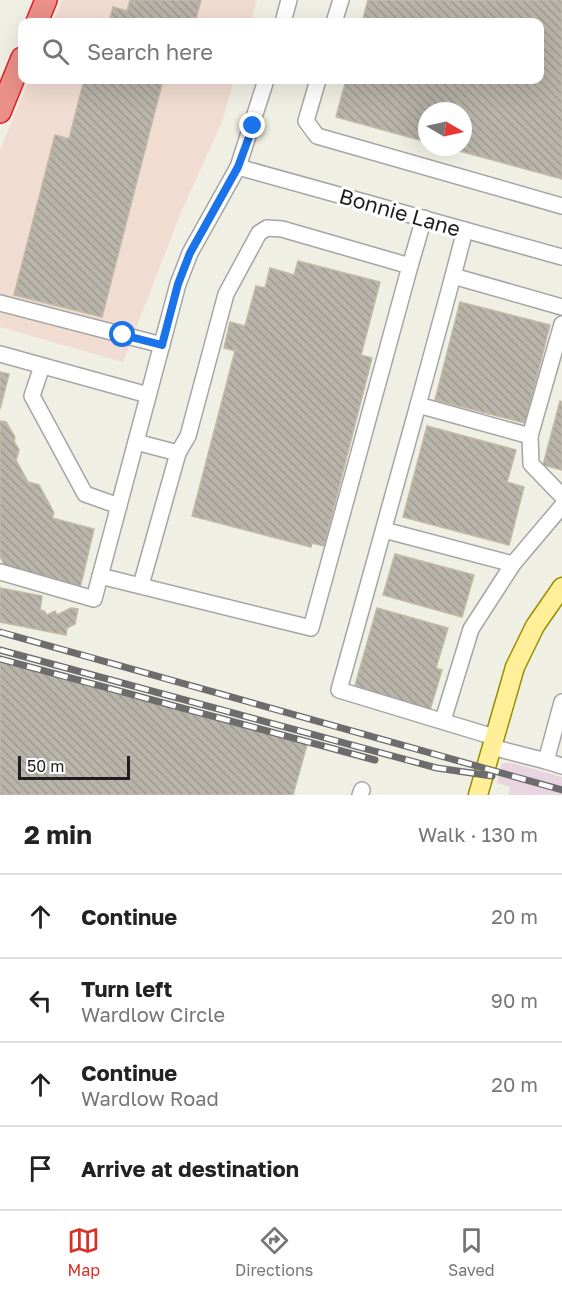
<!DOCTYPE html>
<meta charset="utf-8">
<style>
body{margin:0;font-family:"Golos Text",sans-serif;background:#f6f6f6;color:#222}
.compass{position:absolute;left:418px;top:102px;width:54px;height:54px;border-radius:50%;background:#fff;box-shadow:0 6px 24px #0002;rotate:99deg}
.scale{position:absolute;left:18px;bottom:15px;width:112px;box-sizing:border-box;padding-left:6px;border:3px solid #1e1e1e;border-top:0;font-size:16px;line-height:21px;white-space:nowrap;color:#1e1e1e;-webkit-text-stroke:4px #fff;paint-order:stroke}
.stop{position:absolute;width:18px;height:18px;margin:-14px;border:4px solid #1a73e8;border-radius:50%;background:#fff}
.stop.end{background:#1a73e8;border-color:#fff;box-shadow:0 2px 6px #0008}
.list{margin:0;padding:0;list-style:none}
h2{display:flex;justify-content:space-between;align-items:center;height:78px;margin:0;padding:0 24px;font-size:26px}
h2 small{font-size:20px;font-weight:400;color:#767676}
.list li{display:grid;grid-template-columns:39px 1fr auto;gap:18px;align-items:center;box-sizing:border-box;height:84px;padding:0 24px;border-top:2px solid #e0e0e0}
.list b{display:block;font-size:22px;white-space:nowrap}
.list p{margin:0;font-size:20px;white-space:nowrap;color:#767676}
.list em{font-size:20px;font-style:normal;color:#767676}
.icon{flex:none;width:33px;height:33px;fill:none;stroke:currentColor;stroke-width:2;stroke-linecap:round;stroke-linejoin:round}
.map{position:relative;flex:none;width:562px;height:795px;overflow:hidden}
.search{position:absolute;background:#fff;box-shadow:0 6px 24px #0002;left:18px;right:18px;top:18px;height:66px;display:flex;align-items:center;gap:15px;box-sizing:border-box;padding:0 21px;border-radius:12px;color:#767676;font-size:22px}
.sheet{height:414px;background:#fff}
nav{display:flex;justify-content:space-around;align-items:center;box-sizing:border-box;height:84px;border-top:2px solid #e0e0e0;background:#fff;font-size:16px;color:#767676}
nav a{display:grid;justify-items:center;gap:3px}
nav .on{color:#d93025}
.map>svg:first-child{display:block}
.commercial{fill:#f1dcd2}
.industrial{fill:#e9d5e0}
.building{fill:url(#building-back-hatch);stroke:#c2b9a5;stroke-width:1.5}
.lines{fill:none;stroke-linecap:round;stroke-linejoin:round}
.minor-casing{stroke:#a5a5a5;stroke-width:18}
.major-casing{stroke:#988f00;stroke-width:21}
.highway-casing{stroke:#e11d2a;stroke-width:24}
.minor{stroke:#fff;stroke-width:15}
.major{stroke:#ffef99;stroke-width:18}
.highway{stroke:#ea9088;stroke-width:21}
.rail-casing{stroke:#6c6c6c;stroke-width:7}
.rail{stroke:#fff;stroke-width:4.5;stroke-dasharray:14;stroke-linecap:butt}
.route{stroke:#1a73e8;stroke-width:8}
.labels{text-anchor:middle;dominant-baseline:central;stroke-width:6;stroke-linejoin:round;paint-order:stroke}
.street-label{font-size:21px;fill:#1e1e1e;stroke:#fff}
</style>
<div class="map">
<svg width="562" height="795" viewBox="0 0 562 795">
<defs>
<pattern id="building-back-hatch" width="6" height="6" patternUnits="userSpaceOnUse" patternTransform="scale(1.5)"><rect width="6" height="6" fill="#b9b4a9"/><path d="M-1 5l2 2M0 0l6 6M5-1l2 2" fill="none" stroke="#9f9a91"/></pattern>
</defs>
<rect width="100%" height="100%" fill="#efefe3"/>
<g class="commercial">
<polygon points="62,0 257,0 251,22 53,22"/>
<polygon points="29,80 234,80 222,122 181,212 123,362 0,327 0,150"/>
</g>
<polygon class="industrial" points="502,763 512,763 562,777 562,795 508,795 510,787 497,783"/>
<g class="building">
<polygon points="130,0 201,0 195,22 109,22 113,7 127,11"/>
<polygon points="368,0 562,0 562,179 445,147 463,147 463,111 427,111 427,142 336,117 346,80 540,80 540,22 362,22"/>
<polygon points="84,80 163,80 102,317 14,295 55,135 69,139"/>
<polygon points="298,261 380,282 361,355 372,358 324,546 312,543 311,547 192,516 235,351 224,348 230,322 245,326 256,286 265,288 270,268 294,275"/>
<polygon points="460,302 550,325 525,423 435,400"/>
<polygon points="0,372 9,374 0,409"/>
<polygon points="560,401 562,402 562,470 543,465"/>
<polygon points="0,421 6,422 15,437 14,441 19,450 16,460 28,482 39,485 54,513 52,518 94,529 80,588 7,570 0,556"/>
<polygon points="427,426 516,450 507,482 524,487 509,545 403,517"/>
<polygon points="395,554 474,575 462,617 383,595"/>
<polygon points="0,588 42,596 40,610 44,611 47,615 55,611 57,615 71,608 78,609 75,624 67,628 66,635 0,622"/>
<polygon points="377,608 448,628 436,668 442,670 430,710 354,689"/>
<polygon points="0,657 308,741 293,795 0,795"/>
</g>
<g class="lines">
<defs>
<g id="minor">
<polyline points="283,22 289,0"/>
<polyline points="334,22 341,0"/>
<polyline points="318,80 306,121 317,136 562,206"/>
<polyline points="238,167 562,257"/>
<polyline points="465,230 453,276 562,307"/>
<polyline points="410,266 424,218"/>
<polyline points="453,276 418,405 530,436"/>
<polyline points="0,303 162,345"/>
<polyline points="562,324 530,436 531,464 562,496"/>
<polyline points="0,354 148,395"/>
<polyline points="42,366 32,396 85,494 119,506"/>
<polyline points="418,405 339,690 494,737"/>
<polyline points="136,442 178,453"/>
<polyline points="384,530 513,564"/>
<polyline points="0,572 94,599 178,284 190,253 238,167 266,80"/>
<polyline points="100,576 311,628 410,266 282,229 267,228 259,233 226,294 188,436 178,453 141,585"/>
<polyline points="443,720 471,629 513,564 562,506"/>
<polyline points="491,747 546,761 562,702"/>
<polyline points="546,761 562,766"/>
<polyline points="360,795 362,790"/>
</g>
<polyline id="major" points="478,795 515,667 535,626 562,587"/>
<g id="highway">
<polyline points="37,22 46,0"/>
<polyline points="0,112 22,58"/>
</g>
</defs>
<use href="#minor" class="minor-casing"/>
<use href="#major" class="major-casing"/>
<use href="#highway" class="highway-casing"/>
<use href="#minor" class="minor"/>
<use href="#major" class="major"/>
<use href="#highway" class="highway"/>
<defs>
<g id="rail">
<polyline points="0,632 562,790"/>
<polyline points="0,650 437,768 492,776"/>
<polyline points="0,659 375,760"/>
</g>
</defs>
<use href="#rail" class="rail-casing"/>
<use href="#rail" class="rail"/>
</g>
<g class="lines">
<polyline class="route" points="123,335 162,345 178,284 190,253 238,167 253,126"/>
</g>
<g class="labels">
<g class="street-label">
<text transform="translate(400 212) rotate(16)">Bonnie Lane</text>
</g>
</g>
</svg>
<svg class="compass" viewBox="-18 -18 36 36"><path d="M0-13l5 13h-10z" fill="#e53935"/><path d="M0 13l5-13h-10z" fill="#767676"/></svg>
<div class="scale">50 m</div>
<div class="stop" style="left:123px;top:335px"></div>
<div class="stop end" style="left:253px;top:126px"></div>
<div class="search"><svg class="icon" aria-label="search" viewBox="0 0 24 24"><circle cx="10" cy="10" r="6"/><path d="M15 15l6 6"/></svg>Search here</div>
</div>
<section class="sheet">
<h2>2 min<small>Walk · 130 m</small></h2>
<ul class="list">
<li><svg class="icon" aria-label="ahead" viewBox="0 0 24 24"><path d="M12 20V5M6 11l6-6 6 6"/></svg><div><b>Continue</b></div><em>20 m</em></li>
<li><svg class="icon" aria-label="left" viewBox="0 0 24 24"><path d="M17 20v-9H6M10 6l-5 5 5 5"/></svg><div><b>Turn left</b><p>Wardlow Circle</p></div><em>90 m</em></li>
<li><svg class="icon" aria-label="ahead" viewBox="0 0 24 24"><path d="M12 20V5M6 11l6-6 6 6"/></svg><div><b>Continue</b><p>Wardlow Road</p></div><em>20 m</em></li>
<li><svg class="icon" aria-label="arrive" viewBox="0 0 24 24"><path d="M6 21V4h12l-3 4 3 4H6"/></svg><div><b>Arrive at destination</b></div></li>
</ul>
</section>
<nav>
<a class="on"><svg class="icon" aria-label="map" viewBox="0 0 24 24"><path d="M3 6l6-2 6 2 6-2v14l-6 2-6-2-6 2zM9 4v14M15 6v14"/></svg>Map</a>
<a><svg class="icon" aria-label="directions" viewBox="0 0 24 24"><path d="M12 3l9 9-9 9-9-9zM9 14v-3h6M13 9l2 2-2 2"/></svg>Directions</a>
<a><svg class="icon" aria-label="saved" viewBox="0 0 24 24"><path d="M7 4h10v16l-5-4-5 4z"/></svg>Saved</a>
</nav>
